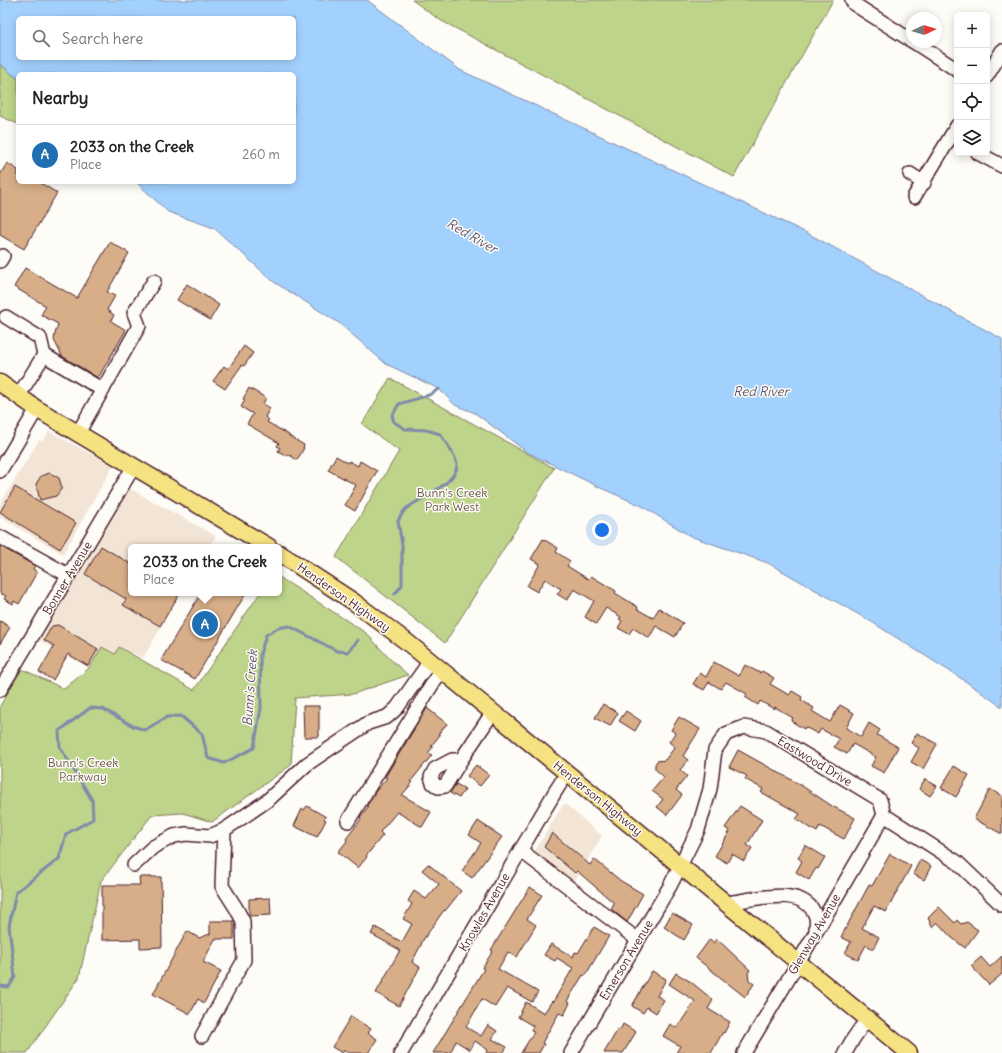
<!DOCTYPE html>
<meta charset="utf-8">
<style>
body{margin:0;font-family:Delius,sans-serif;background:#f2f2f2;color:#222}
.controls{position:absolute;right:12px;top:12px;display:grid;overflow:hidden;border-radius:6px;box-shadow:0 2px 10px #0003}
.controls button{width:36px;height:36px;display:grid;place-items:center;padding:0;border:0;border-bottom:1px solid #e0e0e0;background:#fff;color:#222;font:20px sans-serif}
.compass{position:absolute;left:906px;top:12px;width:36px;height:36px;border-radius:50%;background:#fff;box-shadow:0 2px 10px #0003;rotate:86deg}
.you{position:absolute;left:602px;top:530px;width:14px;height:14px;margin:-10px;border:3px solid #fff;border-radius:50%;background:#1a73e8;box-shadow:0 0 0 6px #1a73e833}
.badge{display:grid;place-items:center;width:26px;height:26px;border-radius:50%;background:#1f6fb2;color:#fff;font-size:13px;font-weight:700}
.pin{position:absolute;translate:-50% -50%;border:2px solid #fff;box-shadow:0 1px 4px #0006}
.popup{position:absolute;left:128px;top:544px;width:154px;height:52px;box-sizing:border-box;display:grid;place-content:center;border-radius:6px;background:#fff;filter:drop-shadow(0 1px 3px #0005);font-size:13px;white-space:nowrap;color:#767676}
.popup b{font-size:15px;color:#222}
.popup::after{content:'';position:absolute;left:50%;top:100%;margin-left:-8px;border:8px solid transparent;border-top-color:#fff}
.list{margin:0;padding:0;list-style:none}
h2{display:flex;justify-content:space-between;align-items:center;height:52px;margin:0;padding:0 16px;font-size:17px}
h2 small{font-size:13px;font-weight:400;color:#767676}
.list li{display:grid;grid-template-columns:26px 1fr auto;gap:12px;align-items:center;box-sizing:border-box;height:60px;padding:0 16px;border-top:1px solid #e0e0e0}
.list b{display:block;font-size:15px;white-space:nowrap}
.list p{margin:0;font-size:13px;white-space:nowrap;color:#767676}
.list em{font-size:13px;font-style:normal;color:#767676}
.icon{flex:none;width:22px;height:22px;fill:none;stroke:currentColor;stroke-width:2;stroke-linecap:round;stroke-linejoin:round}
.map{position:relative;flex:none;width:1002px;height:1053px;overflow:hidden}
.search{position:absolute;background:#fff;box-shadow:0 2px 10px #0003;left:16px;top:16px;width:280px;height:44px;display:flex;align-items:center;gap:10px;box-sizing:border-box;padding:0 14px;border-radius:6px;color:#767676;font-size:15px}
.panel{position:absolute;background:#fff;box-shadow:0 2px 10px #0003;left:16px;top:72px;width:280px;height:112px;border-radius:6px}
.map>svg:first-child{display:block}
.built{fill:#f2e5d6}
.green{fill:#bdd48a;stroke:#847a5a}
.water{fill:#a3d1fe;stroke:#7f8aaa;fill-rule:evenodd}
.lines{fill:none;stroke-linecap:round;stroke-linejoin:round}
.stream{stroke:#7f8aaa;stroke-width:3}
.building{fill:#d7ae88;stroke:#4a1f2b}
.minor-casing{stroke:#4a1f2b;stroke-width:16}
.major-casing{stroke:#4a1f2b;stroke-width:19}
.minor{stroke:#fdfcf7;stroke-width:13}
.major{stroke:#f5e382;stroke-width:16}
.labels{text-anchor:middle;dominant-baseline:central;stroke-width:3;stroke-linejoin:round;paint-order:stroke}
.park-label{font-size:12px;fill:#6c5548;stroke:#fdfcf7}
.street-label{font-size:12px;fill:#4a1f2b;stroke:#fdfcf7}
.water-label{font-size:13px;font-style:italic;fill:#65546a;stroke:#fdfcf7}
</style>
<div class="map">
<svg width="1002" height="1053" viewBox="0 0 1002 1053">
<rect width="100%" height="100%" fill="#fdfcf7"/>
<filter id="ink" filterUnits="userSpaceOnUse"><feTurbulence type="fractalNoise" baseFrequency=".025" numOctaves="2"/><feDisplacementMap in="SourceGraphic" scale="8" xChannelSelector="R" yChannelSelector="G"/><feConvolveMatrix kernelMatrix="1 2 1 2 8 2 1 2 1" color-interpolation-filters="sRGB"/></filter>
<g filter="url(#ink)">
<g class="built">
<polygon points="49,431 113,466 63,554 0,517 0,504 39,440 43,441"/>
<polygon points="127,487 216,536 208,547 131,547 131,593 181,593 143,658 120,647 115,654 102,647 89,668 36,638"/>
<polygon points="564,803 602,836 573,884 534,852"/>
</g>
<g class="green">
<polygon points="412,0 833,0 734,177 440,20"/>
<polygon points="0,64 18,79 18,124 0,116"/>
<polygon points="390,378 554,468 445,643 336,557 399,451 362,424"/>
<polygon points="279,577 366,633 389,658 408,675 353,694 295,698 291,765 212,822 183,813 152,815 101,881 79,978 27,1053 0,1053 0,706 22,669 64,689 89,668 102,647 115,654 119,647 194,690 260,593 279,593"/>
</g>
<path class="water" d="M 0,0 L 367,0 L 460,70 L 809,234 L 1002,339 L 1002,707 L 962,679 L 870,621 L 768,563 L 690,536 L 642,506 L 603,489 L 527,452 L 475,413 L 455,405 L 439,389 L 386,364 L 339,323 L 274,282 L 214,228 L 168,212 L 136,182 L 294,182 L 294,74 L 18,74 L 18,79 L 0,64 ZM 18,18 L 294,18 L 294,58 L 18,58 Z"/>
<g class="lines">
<g class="stream">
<path d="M 395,594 L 402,585 L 402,545 L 398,521 C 400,517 403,511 407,508 C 419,499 459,482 457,464 C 455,454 446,443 440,434 L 427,430 L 405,429 L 394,422 L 392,416 L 399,404 L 429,395 L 439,389"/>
<polyline points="0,986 9,987 15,977 9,926 16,892 59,859 66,834 93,819 92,800 60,747 59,731 90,708 103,709 133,726 145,730 167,717 181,716 202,734 208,758 224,763 254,748 261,708 260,654 266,635 278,628 289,626 337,651 348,652 358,640"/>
</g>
</g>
<g class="building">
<polygon points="7,163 18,170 18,182 39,182 57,193 24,249 0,235 0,175"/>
<polygon points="110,242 129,253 107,292 115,296 107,310 114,315 111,321 126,330 98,378 62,356 54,340 55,334 58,324 41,315 46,306 14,287 25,268 77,298"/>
<polygon points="187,284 219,305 210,320 177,300"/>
<polygon points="244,346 253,353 244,366 242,365 225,389 213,381 224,366 228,369"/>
<polygon points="249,388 266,398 263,404 270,408 265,417 269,420 267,422 289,435 289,436 304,445 303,448 304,448 297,460 288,454 287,456 278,451 280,448 277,446 279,443 247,424 253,414 241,407 245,400 243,399"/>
<polygon points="336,456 348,463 349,461 358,466 360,461 377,471 355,511 345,505 356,485 328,470"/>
<polygon points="50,473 59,478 62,488 56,496 40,500 36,484 41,476"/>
<polygon points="15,487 76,523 60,549 0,512"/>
<polygon points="543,539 558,548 556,552 570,561 567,566 588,579 591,576 616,591 615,593 638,607 637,609 653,618 659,608 683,623 675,637 656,626 649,638 633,628 629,634 618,628 622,621 619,619 621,617 606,608 596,624 585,617 594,601 574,589 567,600 557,594 561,589 545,579 537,592 527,586 540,564 531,559"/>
<polygon points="0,546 35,566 33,569 37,572 19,604 14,601 13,604 4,599 6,596 0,593"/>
<polygon points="101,546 131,564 131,593 180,593 160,626 123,605 126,599 85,574"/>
<polygon points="201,593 246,593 195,679 161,660"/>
<polygon points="0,621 10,627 0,644"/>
<polygon points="58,625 98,649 88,666 68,654 53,680 39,672 54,646 44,640 52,626"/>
<polygon points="714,662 739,676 745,665 760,673 762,671 774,678 770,684 789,695 792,691 802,697 801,700 814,708 812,711 830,722 840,705 854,713 846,728 861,737 869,723 880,730 877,735 898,747 884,773 871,766 876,757 853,744 847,754 834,747 839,739 821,729 818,734 805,727 804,729 791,721 793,718 775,707 774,709 760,701 758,705 745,697 747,694 726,682 721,689 709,682 704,690 693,684 700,673 706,677"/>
<polygon points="603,704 618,713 610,726 595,718"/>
<polygon points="303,706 319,706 319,737 304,737"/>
<polygon points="427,708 447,724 438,734 440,735 431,746 433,747 428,753 432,755 411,781 413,782 402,795 431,812 422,827 397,812 380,832 383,835 366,856 367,857 358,868 338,852 347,841 346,839 361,819 360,817 368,807 367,805 375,795 374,794 375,792 387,778 385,777"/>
<polygon points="626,711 641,721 635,731 619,721"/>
<polygon points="679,717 700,729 683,756 688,760 680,770 687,776 676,790 682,795 667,815 657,807 663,799 652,791 664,777 655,769 655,764 657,761 665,760 675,747 669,742 675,733 671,730"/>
<polygon points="917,733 937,744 923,769 911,762 919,748 911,743"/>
<polygon points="738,750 799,784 832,806 855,818 844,839 820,826 817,832 796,819 800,814 761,792 763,789 745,779 747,776 729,767"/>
<polygon points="476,765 489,775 480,786 467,776"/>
<polygon points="954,766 969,775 956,797 941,788"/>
<polygon points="925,779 937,786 930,796 919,789"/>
<polygon points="456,784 465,789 459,798 450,793"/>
<polygon points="990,789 1002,796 1002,834 974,819"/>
<polygon points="307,806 326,817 324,819 326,820 317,837 294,826 302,809 304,810"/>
<polygon points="740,806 762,820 747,845 752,848 744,861 732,854 727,863 715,856 730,831 725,828"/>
<polygon points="478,821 502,837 472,878 462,871 481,843 469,835"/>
<polygon points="552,833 590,865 594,859 621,881 643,894 627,922 611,909 614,903 577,871 575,873 544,847"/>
<polygon points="805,845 825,857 818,869 816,868 809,880 796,872 802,861 798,858"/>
<polygon points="890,854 911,866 886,912 874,906 862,928 879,937 873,949 866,945 858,960 845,953 851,942 841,937 869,885 872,886"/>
<polygon points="920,860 931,866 924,880 913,874"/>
<polygon points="428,864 461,891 445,911 444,910 421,943 422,943 412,962 420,967 399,1006 376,993 400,950 371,934 375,927 402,942 412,924 403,919 412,904 408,901 414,891 426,899 439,884 422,870"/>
<polygon points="139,877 161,877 162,947 140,948 140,939 102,940 102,885 140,885"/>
<polygon points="530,887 542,895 527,919 536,925 517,957 508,952 498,969 538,992 532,1002 507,988 495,1007 482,999 466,1027 481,1036 488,1025 497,1031 492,1039 507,1047 503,1053 486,1053 488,1050 475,1041 470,1050 456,1041 450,1053 433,1053 484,969 482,968 493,951 491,950"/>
<polygon points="270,898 271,915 249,916 249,899"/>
<polygon points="939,907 955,923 957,920 961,924 967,922 978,930 965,948 951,937 937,922 932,927 928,918"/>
<polygon points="672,913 693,925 684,940 664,927"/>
<polygon points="210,921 234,921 234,939 215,939 203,962 221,971 204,1003 198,999 190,1014 153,994 187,931 199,938 210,934"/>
<polygon points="594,927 609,936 585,976 583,975 567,1001 570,1003 564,1015 559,1013 542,1043 544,1044 539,1053 521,1053 534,1032 531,1030 533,1026 518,1017 526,1002 544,1013 552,1001 553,1002 573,968 557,958 555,961 544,955 551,944 573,957 575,952 578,953"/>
<polygon points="710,939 714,943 717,939 750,970 748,973 749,980 754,984 745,997 696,958"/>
<polygon points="1002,956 1002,974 989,985 971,966 981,957 990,967"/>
<polygon points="652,971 666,979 657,996 664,1000 656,1013 647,1007 643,1013 632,1006"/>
<polygon points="676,973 691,982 713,1000 708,1009 730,1022 724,1033 723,1032 711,1053 676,1053 680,1046 663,1036 670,1024 677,1028 695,1001 669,984"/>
<polygon points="351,1016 371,1029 368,1033 377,1039 368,1053 349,1053 344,1050 342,1053 332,1047"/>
<polygon points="623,1024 636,1032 623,1053 604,1053 618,1029 620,1030"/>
</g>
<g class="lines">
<defs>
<g id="minor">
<polyline points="852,0 854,4 912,41"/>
<polyline points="914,42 957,70"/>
<polyline points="987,76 1002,51"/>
<polyline points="978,153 1002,166"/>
<polyline points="910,174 924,183"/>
<polyline points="914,197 957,126"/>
<polyline points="0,261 3,256"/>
<polyline points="6,317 40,338 44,355 19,395"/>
<polyline points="44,355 103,390"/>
<polyline points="78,433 139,326 134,313 154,281"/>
<polyline points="0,471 37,409"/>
<polyline points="0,537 68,575"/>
<polyline points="0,690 134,466"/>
<polyline points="461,760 452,760 435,769 431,777 433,783 438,787 445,786 461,760 493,712"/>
<polyline points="348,821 441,670"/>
<polyline points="520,850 638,940"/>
<polyline points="134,865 153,847 174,836 186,834 210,836 224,830 268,800 307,764 368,723 387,717 397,708 430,661"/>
<path d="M 727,903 C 753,900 805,883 816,917 C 817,921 816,926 816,930"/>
<polyline points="202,1036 244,960 243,921 236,908 222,886 224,830"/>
<polyline points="401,1053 555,792 567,773"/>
<polyline points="571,1053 670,886 698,830 710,789 715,750 726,734 744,727 766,731 880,800 884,815 957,862 1002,905"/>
<polyline points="744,1053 798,963 884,815"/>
<polyline points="845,1053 853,1039 867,1019"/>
</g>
<g id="major">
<polyline points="0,383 37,409 269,547"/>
<polyline points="279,553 354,602 407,642 909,1053"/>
</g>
</defs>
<use href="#minor" class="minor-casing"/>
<use href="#major" class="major-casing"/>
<use href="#minor" class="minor"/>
<use href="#major" class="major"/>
</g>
</g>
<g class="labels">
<g class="park-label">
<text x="452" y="492">Bunn's Creek<tspan x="452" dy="14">Park West</tspan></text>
<text x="83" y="762">Bunn's Creek<tspan x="83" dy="14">Parkway</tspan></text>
</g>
<g class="street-label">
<text transform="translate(67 578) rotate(-59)">Bonner Avenue</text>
<text transform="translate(344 597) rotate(35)">Henderson Highway</text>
<text transform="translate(815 761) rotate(31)">Eastwood Drive</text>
<text transform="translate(598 798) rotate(39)">Henderson Highway</text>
<text transform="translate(484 912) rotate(-60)">Knowles Avenue</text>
<text transform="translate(814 934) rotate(-60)">Glenway Avenue</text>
<text transform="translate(626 960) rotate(-59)">Emerson Avenue</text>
</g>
<g class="water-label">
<text transform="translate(472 236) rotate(30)">Red River</text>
<text x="761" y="391">Red River</text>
<text transform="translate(250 688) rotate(-86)">Bunn's Creek</text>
</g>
</g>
</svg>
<div class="controls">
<button>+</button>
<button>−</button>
<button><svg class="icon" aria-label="locate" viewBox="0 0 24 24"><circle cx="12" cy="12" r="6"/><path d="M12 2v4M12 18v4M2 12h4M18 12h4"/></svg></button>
<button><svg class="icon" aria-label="layers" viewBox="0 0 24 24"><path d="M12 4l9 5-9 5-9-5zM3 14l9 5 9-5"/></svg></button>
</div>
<svg class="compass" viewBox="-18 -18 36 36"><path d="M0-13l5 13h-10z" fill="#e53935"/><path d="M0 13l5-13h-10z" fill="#767676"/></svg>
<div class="you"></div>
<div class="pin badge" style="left:205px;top:624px">A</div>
<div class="popup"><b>2033 on the Creek</b>Place</div>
<div class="search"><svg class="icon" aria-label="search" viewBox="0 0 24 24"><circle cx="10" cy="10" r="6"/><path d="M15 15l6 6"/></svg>Search here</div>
<section class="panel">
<h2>Nearby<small></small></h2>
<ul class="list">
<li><span class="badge">A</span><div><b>2033 on the Creek</b><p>Place</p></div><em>260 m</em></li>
</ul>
</section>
</div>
